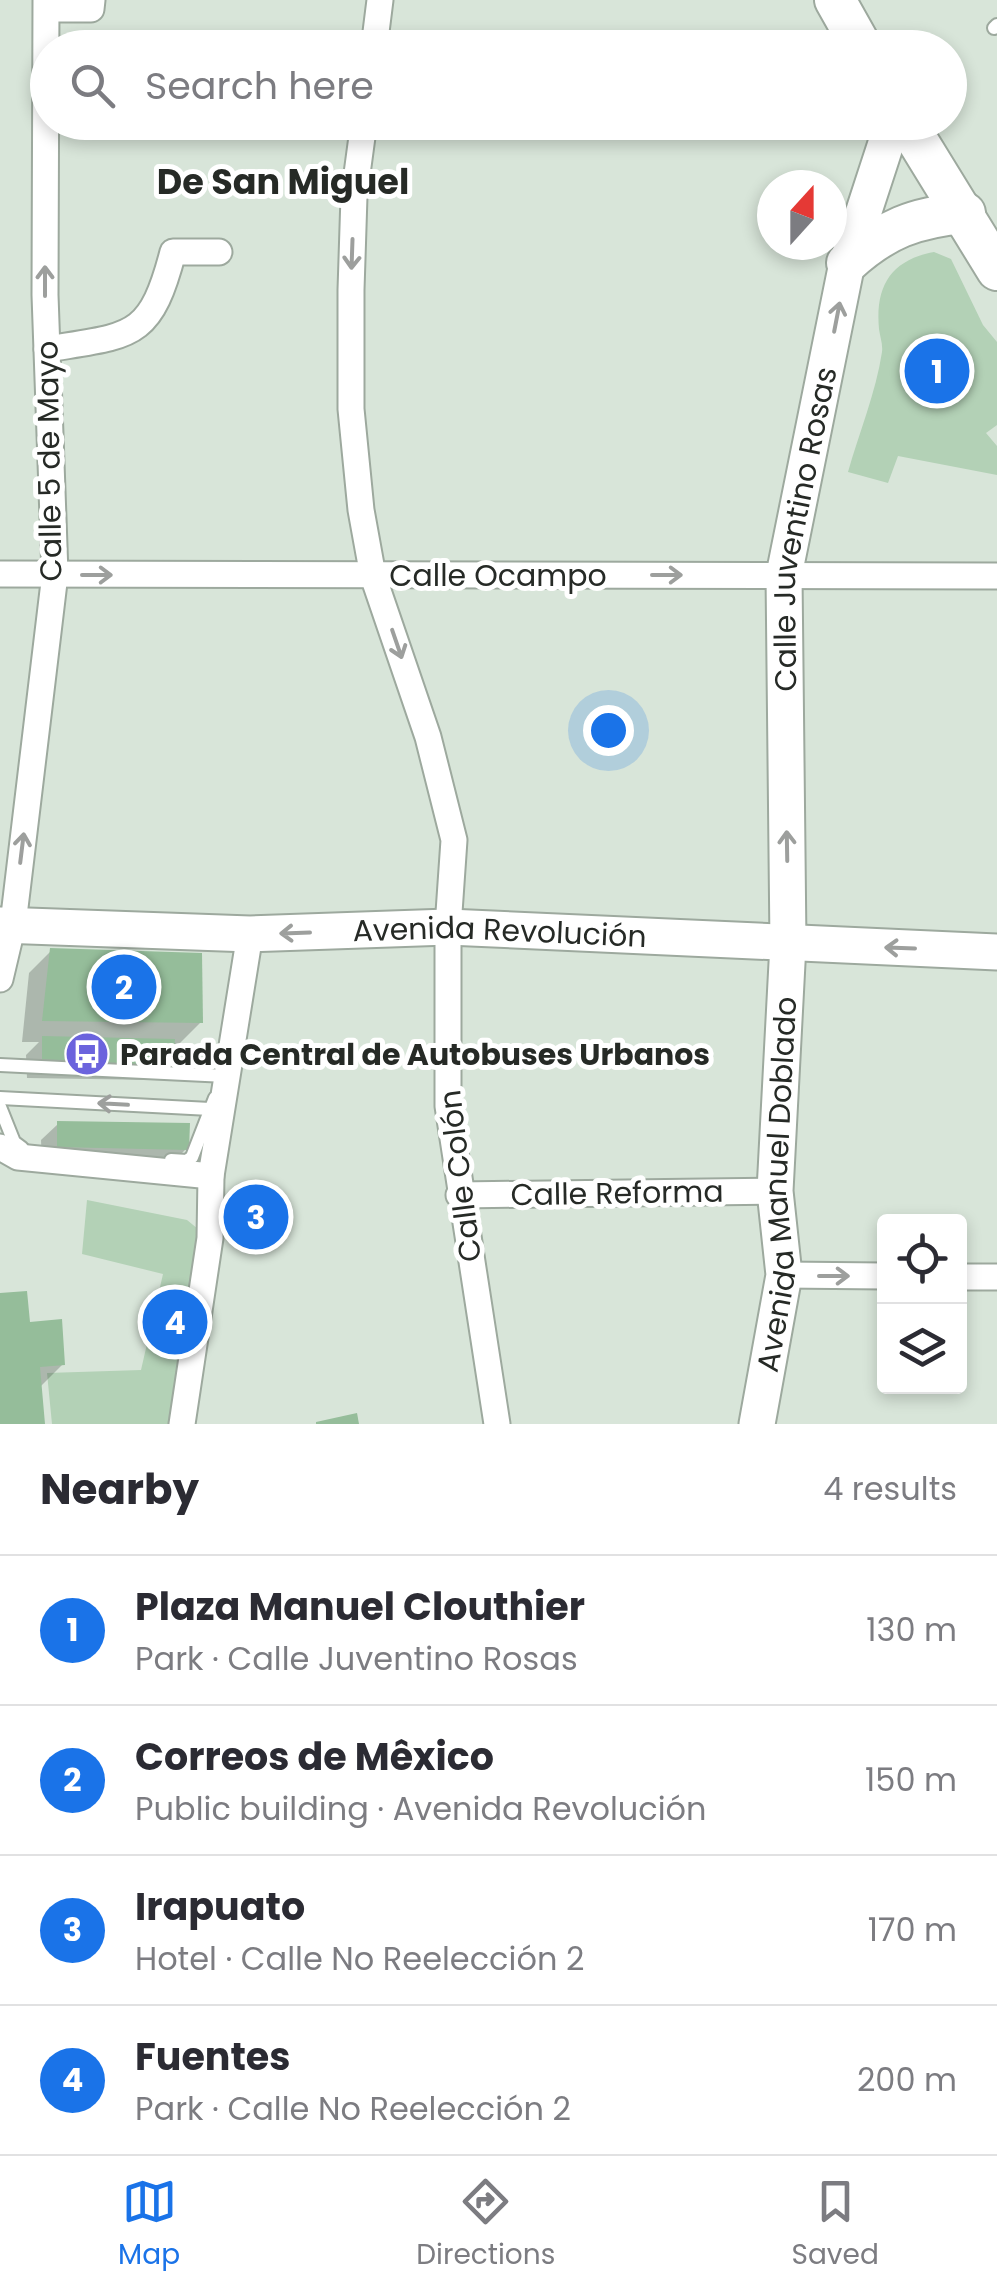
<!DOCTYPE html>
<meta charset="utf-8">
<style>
body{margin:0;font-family:Poppins,sans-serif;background:#f7f7f7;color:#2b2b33}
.controls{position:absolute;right:30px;bottom:30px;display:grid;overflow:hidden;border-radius:10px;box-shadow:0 5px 15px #0003}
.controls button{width:90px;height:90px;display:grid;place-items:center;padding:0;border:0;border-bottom:2px solid #e1e1e2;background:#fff;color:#2b2b33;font:50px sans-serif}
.compass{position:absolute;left:757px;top:170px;width:90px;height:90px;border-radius:50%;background:#fff;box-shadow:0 5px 15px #0003;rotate:21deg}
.you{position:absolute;left:608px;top:730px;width:35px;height:35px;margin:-25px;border:8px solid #fff;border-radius:50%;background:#1a73e8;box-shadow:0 0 0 15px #1a73e833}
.badge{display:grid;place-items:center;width:65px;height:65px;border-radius:50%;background:#1a73e8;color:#fff;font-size:32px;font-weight:700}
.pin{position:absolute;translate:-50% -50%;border:5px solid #fff;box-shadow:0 2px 10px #0006}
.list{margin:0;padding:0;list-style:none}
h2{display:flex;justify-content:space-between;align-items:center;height:130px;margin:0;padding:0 40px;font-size:42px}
h2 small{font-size:32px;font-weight:400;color:#7c7c81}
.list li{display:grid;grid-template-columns:65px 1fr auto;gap:30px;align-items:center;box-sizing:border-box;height:150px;padding:0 40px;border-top:2px solid #e1e1e2}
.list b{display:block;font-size:38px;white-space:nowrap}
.list p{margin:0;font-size:32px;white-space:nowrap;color:#7c7c81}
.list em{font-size:32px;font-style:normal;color:#7c7c81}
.icon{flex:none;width:55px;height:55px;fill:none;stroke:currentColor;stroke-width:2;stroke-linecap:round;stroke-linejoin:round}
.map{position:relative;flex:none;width:997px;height:1424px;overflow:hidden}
.search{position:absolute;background:#fff;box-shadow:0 5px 15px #0003;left:30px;right:30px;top:30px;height:110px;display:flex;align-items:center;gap:25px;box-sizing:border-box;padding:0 35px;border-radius:55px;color:#7c7c81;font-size:38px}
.sheet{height:730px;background:#fff}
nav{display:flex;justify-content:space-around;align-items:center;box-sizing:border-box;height:140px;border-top:2px solid #e1e1e2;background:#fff;font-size:28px;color:#7c7c81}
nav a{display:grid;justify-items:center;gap:5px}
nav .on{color:#1a73e8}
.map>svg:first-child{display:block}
.green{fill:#b3d1b6}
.shadow{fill:#0003}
.building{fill:#95bd9a}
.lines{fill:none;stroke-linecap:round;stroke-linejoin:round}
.lane-casing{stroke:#9da99e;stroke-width:16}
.street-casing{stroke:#9da99e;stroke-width:29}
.secondary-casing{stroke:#9da99e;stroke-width:39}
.primary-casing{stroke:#9da99e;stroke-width:44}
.lane{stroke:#fff;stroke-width:12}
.street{stroke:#fff;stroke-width:25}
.secondary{stroke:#fff;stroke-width:35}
.primary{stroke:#fff;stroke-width:40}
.oneway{stroke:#9d9f9d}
.labels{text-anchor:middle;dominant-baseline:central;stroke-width:10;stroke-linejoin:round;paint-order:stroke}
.street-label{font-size:30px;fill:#262a26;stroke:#fff}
.poi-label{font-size:30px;font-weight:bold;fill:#262a26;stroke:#fff;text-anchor:start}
.quarter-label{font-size:35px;font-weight:bold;fill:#262a26;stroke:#fff}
</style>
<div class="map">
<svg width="997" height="1424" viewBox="0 0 997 1424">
<rect width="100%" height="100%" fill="#d8e5d9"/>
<g class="green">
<path d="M 934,252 L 951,259 L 983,325 L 997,342 L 997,425 L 986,433 L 997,446 L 997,475 L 898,456 L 888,483 L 848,472 C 859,433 876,392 882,352 C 883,344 880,337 879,329 C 875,286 891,260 934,252 Z"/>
<polygon points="87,1200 187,1220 209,1238 185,1424 52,1424 47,1373 141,1370 163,1274 82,1254"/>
</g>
<g class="shadow">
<polygon points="51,951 201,1022 179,1044 172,1044 171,1064 154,1080 27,1078 26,1055 39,1042 22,1042 29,973"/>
<polygon points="58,1124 186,1149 170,1165 42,1163 41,1140"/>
<polygon points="0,1296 63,1364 41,1386 42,1424 0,1424"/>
</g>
<g class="building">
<polygon points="50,948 202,953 203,1023 42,1021"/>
<polygon points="42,1036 175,1039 173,1065 42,1062"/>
<polygon points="57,1121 190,1123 189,1150 57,1147"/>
<polygon points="27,1291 30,1322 62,1319 65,1365 40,1367 45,1424 0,1424 0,1293"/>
<polygon points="357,1413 359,1424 316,1424 316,1422"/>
</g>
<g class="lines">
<defs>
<g id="lane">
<polyline points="994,28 997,25"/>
<polyline points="0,1065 226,1076"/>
<polyline points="0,1098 210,1109"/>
<polyline points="0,1107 14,1142 22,1148"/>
<polyline points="171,1160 187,1161 192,1157 215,1098"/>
</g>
<g id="street">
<polyline points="47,9 91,9 92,0"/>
<polyline points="374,48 380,0"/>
<polyline points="364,122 354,196 351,290 351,409 361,510 373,576 428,737 454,840 448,927 448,1106 497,1424"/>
<path d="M 47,349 C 132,335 150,340 173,252 L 219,252"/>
<polyline points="0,574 997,576"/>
<polyline points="0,979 13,924 55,574 45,295 46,0"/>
<polyline points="0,1147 18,1157 211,1176"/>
<polyline points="459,1195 775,1191"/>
<polyline points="784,1275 884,1276"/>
<polyline points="960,1277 997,1277"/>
<polyline points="182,1424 210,1238 211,1176 250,934"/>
</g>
<g id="secondary">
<path id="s1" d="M 0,925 L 250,934 L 448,927 L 997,952"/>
<path id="s2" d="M 757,1424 L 784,1275 L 775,1191 L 788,944 L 784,575 L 847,263 L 893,122"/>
</g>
<g id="primary">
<polyline points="835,0 862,48"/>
<polyline points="906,122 997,270"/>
<path d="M 847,263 C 884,229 916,217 965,213"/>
</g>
</defs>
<use href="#lane" class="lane-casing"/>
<use href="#street" class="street-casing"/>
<use href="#secondary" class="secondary-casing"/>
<use href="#primary" class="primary-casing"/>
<use href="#lane" class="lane"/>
<use href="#street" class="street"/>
<use href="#secondary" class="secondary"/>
<use href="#primary" class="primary"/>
</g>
<defs><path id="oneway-shaft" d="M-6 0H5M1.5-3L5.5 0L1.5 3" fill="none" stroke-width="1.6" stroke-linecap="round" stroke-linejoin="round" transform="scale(2.5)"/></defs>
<g class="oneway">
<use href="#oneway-shaft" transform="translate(352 254) rotate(92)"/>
<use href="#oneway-shaft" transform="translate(45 281) rotate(-90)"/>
<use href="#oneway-shaft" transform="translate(837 317) rotate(-79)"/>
<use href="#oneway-shaft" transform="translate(97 575)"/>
<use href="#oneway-shaft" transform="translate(667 575)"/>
<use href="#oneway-shaft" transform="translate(397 644) rotate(71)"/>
<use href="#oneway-shaft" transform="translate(787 846) rotate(-91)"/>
<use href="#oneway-shaft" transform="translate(22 848) rotate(-83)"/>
<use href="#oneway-shaft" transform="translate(295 933) rotate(178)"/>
<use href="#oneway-shaft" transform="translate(900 948) rotate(-178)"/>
<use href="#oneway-shaft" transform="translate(113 1104) rotate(-177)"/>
<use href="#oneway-shaft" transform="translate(834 1276)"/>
</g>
<defs>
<symbol id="bus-disc" viewBox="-11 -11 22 22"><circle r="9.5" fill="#6b63dd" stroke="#fff"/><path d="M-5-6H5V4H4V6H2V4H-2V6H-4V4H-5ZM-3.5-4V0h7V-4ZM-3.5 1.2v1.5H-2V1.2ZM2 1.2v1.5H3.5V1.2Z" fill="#fff"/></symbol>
</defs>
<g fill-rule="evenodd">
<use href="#bus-disc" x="62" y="1029" width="50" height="50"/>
</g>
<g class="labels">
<g class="street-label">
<text transform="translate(49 461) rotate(-91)">Calle 5 de Mayo</text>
<text stroke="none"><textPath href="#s2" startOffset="900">Calle Juventino Rosas</textPath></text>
<text x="498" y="575">Calle Ocampo</text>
<text stroke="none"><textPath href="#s1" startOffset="500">Avenida Revolución</textPath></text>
<text transform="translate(460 1176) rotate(-97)">Calle Colón</text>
<text stroke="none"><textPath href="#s2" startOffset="242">Avenida Manuel Doblado</textPath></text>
<text transform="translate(617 1193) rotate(-1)">Calle Reforma</text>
</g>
<g class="poi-label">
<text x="120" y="1054">Parada Central de Autobuses Urbanos</text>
</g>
<g class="quarter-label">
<text x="283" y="181">De San Miguel</text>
</g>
</g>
</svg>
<div class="controls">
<button><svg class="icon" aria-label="locate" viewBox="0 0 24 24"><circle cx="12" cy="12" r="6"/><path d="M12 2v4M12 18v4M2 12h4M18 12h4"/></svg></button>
<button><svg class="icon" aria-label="layers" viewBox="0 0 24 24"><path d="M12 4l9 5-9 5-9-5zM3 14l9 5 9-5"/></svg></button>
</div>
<svg class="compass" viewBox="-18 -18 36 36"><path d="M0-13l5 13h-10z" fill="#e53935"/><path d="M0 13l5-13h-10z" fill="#7c7c81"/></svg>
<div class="you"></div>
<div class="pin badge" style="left:937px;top:371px">1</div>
<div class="pin badge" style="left:124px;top:987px">2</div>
<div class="pin badge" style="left:256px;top:1217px">3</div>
<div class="pin badge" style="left:175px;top:1322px">4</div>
<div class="search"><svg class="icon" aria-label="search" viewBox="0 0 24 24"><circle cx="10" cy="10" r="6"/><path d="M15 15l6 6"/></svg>Search here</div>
</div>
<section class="sheet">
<h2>Nearby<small>4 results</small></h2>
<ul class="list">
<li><span class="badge">1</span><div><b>Plaza Manuel Clouthier</b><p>Park · Calle Juventino Rosas</p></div><em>130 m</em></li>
<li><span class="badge">2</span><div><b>Correos de Mêxico</b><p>Public building · Avenida Revolución</p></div><em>150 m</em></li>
<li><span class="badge">3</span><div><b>Irapuato</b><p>Hotel · Calle No Reelección 2</p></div><em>170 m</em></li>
<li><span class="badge">4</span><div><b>Fuentes</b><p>Park · Calle No Reelección 2</p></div><em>200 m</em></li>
</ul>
</section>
<nav>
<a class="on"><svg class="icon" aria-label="map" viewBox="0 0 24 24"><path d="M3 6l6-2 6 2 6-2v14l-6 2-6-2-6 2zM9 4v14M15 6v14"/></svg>Map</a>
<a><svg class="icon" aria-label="directions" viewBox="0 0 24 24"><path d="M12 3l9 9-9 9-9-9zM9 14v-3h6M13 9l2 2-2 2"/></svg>Directions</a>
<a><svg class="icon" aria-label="saved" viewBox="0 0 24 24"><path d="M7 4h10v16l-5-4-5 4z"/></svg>Saved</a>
</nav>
